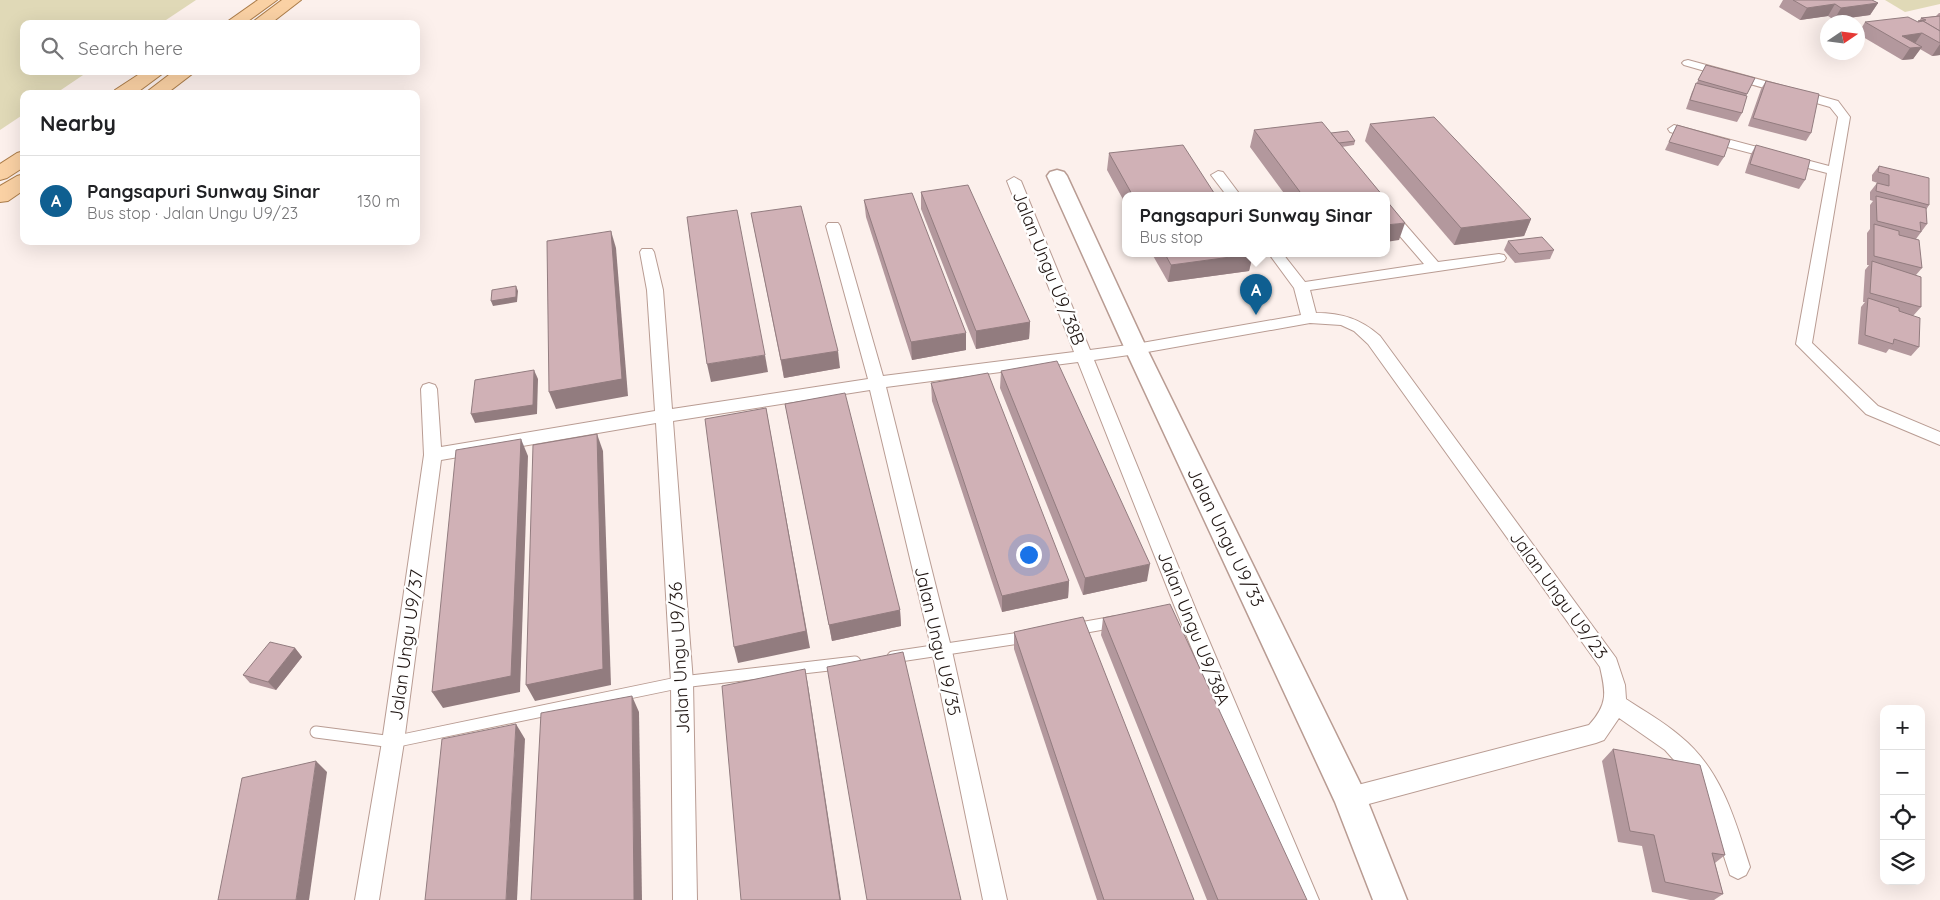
<!DOCTYPE html>
<meta charset="utf-8">
<style>
body{margin:0;font-family:Quicksand,sans-serif;background:#f6f6f6;color:#202124}
.controls{position:absolute;right:15px;bottom:15px;display:grid;overflow:hidden;border-radius:10px;box-shadow:0 5px 20px #0002}
.controls button{width:45px;height:45px;display:grid;place-items:center;padding:0;border:0;border-bottom:1px solid #e0e0e0;background:#fff;color:#202124;font:25px sans-serif}
.compass{position:absolute;left:1820px;top:15px;width:45px;height:45px;border-radius:50%;background:#fff;box-shadow:0 5px 20px #0002;rotate:77deg}
.you{position:absolute;left:1028px;top:554px;width:18px;height:18px;margin:-12px;border:4px solid #fff;border-radius:50%;background:#1a73e8;box-shadow:0 0 0 8px #1a73e833}
.badge{display:grid;place-items:center;width:32px;height:32px;border-radius:50%;background:#0f5f91;color:#fff;font-size:16px;font-weight:700}
.pin{position:absolute;translate:-50% -41px;filter:drop-shadow(0 1px 2px #0008)}
.pin::after{content:'';position:absolute;top:26px;width:18px;height:15px;background:inherit;clip-path:polygon(0 0,100% 0,50% 100%)}
.popup{position:absolute;left:1122px;top:192px;width:268px;height:65px;box-sizing:border-box;display:grid;place-content:center;border-radius:10px;background:#fff;filter:drop-shadow(0 1px 4px #0005);font-size:16px;white-space:nowrap;color:#757577}
.popup b{font-size:19px;color:#202124}
.popup::after{content:'';position:absolute;left:50%;top:100%;margin-left:-10px;border:10px solid transparent;border-top-color:#fff}
.list{margin:0;padding:0;list-style:none}
h2{display:flex;justify-content:space-between;align-items:center;height:65px;margin:0;padding:0 20px;font-size:21px}
h2 small{font-size:16px;font-weight:400;color:#757577}
.list li{display:grid;grid-template-columns:32px 1fr auto;gap:15px;align-items:center;box-sizing:border-box;height:90px;padding:0 20px;border-top:1px solid #e0e0e0}
.list b{display:block;font-size:19px;white-space:nowrap}
.list p{margin:0;font-size:16px;white-space:nowrap;color:#757577}
.list em{font-size:16px;font-style:normal;color:#757577}
.icon{flex:none;width:28px;height:28px;fill:none;stroke:currentColor;stroke-width:2;stroke-linecap:round;stroke-linejoin:round}
.map{position:relative;flex:none;width:1940px;height:900px;overflow:hidden}
.search{position:absolute;background:#fff;box-shadow:0 5px 20px #0002;left:20px;top:20px;width:400px;height:55px;display:flex;align-items:center;gap:12px;box-sizing:border-box;padding:0 18px;border-radius:10px;color:#757577;font-size:19px}
.panel{position:absolute;background:#fff;box-shadow:0 5px 20px #0002;left:20px;top:90px;width:400px;height:155px;border-radius:10px}
.map>svg:first-child{display:block}
.green{fill:#e0d9b7}
.lines{fill:none;stroke-linecap:round;stroke-linejoin:round}
.lane-casing{stroke:#b99c93;stroke-width:13}
.street-casing{stroke:#b99c93;stroke-width:2}
.secondary-casing{stroke:#b99c93;stroke-width:3}
.primary-casing{stroke:#ab7c49;stroke-width:2}
.lane{stroke:#fff;stroke-width:11}
.street{fill:#fff;fill-rule:evenodd}
.secondary{fill:#fff;fill-rule:evenodd}
.primary{fill:#fad1a4;fill-rule:evenodd}
.wall{fill:#b3989d}
.shaded-wall{fill:#927c7f}
.building{fill:#d0b1b6;stroke:#927c7f}
.labels{text-anchor:middle;dominant-baseline:central;stroke-width:5;stroke-linejoin:round;paint-order:stroke}
.street-label{font-size:18px;fill:#1f1512;stroke:#fff}
</style>
<div class="map">
<svg width="1940" height="900" viewBox="0 0 1940 900">
<rect width="100%" height="100%" fill="#fcf0ec"/>
<g class="green">
<polygon points="0,0 196,0 160,24 24,24 24,71 89,71 55,94 24,94 24,114 0,130"/>
<polygon points="1885,0 1940,0 1940,4 1905,12"/>
</g>
<g class="lines">
<defs>
<g id="lane">
<polyline points="1075,629 1114,622"/>
<polyline points="893,657 1026,637"/>
<polyline points="316,732 393,742 682,682 855,662"/>
</g>
<g id="street">
<polygon points="1688,60 1838,101 1850,117 1812,343 1878,406 1940,432 1940,445 1866,414 1796,344 1827,173 1670,132 1668,129 1674,125 1829,166 1838,117 1830,107 1684,65 1682,63 1684,61"/>
<polygon points="1218,171 1223,172 1241,196 1227,196 1211,175"/>
<path d="M 1014,177 L 1021,181 L 1090,350 L 1136,344 L 1301,315 L 1294,288 L 1269,254 L 1283,254 L 1305,282 L 1424,264 L 1386,220 L 1386,207 L 1391,208 L 1438,262 L 1499,254 L 1504,255 L 1506,258 L 1504,261 L 1499,262 L 1310,290 L 1316,313 C 1342,313 1361,319 1380,336 L 1616,658 L 1625,685 L 1626,699 C 1644,711 1664,722 1680,736 C 1721,769 1735,819 1750,867 L 1746,875 L 1738,879 L 1730,875 L 1709,810 L 1690,778 L 1665,750 L 1619,718 L 1604,740 L 1596,743 L 1350,809 L 1342,806 L 1339,798 L 1342,790 L 1350,787 L 1589,725 C 1608,704 1606,693 1600,667 L 1368,344 L 1354,331 L 1341,325 L 1310,323 L 1136,354 L 1094,360 L 1196,610 L 1319,900 L 1295,900 L 1176,610 L 1078,362 L 886,387 L 952,651 L 1007,900 L 983,900 L 932,651 L 870,390 L 673,421 L 693,682 L 697,900 L 673,900 L 671,682 L 656,423 L 441,460 L 404,742 L 379,900 L 355,900 L 382,742 L 424,455 L 421,389 L 423,385 L 429,383 L 435,385 L 437,389 L 441,447 L 655,411 L 647,290 L 640,252 L 642,249 L 652,249 L 654,252 L 663,290 L 672,409 L 868,379 L 826,226 L 828,223 L 838,223 L 840,226 L 883,376 L 1074,352 L 1007,181 Z"/>
</g>
<polygon id="secondary" points="1057,170 1064,172 1067,176 1147,349 1362,787 1407,900 1373,900 1335,802 1125,349 1047,176 1050,172"/>
<g id="primary">
<polygon points="258,0 277,0 244,24 224,24"/>
<polygon points="282,0 301,0 270,24 250,24"/>
<polygon points="144,71 166,71 135,94 113,94 115,90"/>
<polygon points="174,71 196,71 166,94 144,94"/>
<polygon points="24,151 24,167 7,178 0,180 0,164 17,153"/>
<polygon points="24,174 24,190 8,201 0,202 0,186 17,176"/>
</g>
</defs>
<use href="#lane" class="lane-casing"/>
<use href="#street" class="street-casing"/>
<use href="#secondary" class="secondary-casing"/>
<use href="#primary" class="primary-casing"/>
<use href="#lane" class="lane"/>
<use href="#street" class="street"/>
<use href="#secondary" class="secondary"/>
<use href="#primary" class="primary"/>
</g>
<g class="wall">
<polygon points="1783,0 1872,0 1878,3 1870,15 1834,20 1828,16 1800,20 1779,7"/>
<polygon points="1939,13 1940,13 1940,55 1932,56 1920,49 1913,59 1902,60 1858,34 1865,22 1918,22 1919,21 1921,18 1936,16"/>
<polygon points="1706,65 1755,78 1746,96 1742,113 1737,122 1686,109 1692,92"/>
<polygon points="1766,81 1811,133 1806,141 1748,126 1761,89"/>
<polygon points="1370,124 1531,219 1524,236 1454,245 1365,141"/>
<polygon points="1677,125 1724,157 1718,166 1665,150"/>
<polygon points="1254,130 1330,133 1355,141 1354,145 1342,147 1383,196 1286,196 1250,147"/>
<polygon points="1756,145 1805,180 1799,189 1745,173 1751,154"/>
<polygon points="1109,153 1216,196 1126,196 1126,205 1107,170"/>
<polygon points="1879,166 1929,205 1926,210 1927,224 1916,239 1922,268 1916,275 1921,307 1913,316 1919,347 1911,356 1889,349 1886,353 1858,344 1861,307 1865,302 1863,302 1865,270 1869,265 1867,265 1867,233 1870,229 1870,205 1873,201 1870,200 1870,192 1877,183 1883,185 1872,181 1872,175"/>
<polygon points="921,192 1030,322 1029,339 976,349 921,209"/>
<polygon points="864,200 966,350 912,360 866,217"/>
<polygon points="751,213 840,368 784,378"/>
<polygon points="1508,241 1554,250 1550,259 1515,263 1504,250"/>
<polygon points="1152,254 1253,254 1249,271 1168,282"/>
<polygon points="1001,371 1147,581 1083,595 1000,388"/>
<polygon points="931,383 1069,581 1068,598 1002,612 932,401"/>
<polygon points="785,404 900,610 901,626 832,641"/>
<polygon points="1103,618 1307,900 1207,900 1101,635"/>
<polygon points="1014,632 1194,900 1097,900 1014,649"/>
<polygon points="295,648 302,657 276,690 250,683 243,675"/>
<polygon points="1613,749 1725,855 1715,863 1723,894 1714,900 1690,900 1652,892 1642,846 1618,842 1602,761"/>
</g>
<g class="shaded-wall">
<polygon points="1878,3 1870,15 1834,20 1841,8"/>
<polygon points="1835,4 1828,16 1800,20 1807,8"/>
<polygon points="1922,33 1914,45 1902,36"/>
<polygon points="1940,44 1940,55 1932,56"/>
<polygon points="1922,47 1913,59 1902,60 1910,48"/>
<polygon points="1531,219 1524,236 1454,245 1461,228"/>
<polygon points="1405,223 1399,240 1386,242 1386,225"/>
<polygon points="611,231 616,248 628,396 556,409 549,392"/>
<polygon points="1253,254 1249,271 1168,282 1171,265"/>
<polygon points="516,286 518,291 517,302 493,306 491,301"/>
<polygon points="1030,322 1029,339 976,349 976,331"/>
<polygon points="966,333 966,350 912,360 911,342"/>
<polygon points="838,351 840,368 784,378 781,360"/>
<polygon points="765,355 768,372 711,382 707,364"/>
<polygon points="534,370 538,379 537,414 475,423 471,414"/>
<polygon points="766,408 810,648 738,663 734,647"/>
<polygon points="597,434 603,451 611,685 535,701 526,685"/>
<polygon points="521,439 528,456 520,692 443,708 432,692"/>
<polygon points="1150,564 1147,581 1083,595 1085,578"/>
<polygon points="1069,581 1068,598 1002,612 1002,596"/>
<polygon points="900,610 901,626 832,641 829,625"/>
<polygon points="295,648 302,657 276,690 268,682"/>
<polygon points="805,669 808,685 841,900 840,900"/>
<polygon points="632,696 639,712 642,900 634,900"/>
<polygon points="516,724 525,739 517,900 506,900"/>
<polygon points="316,761 327,772 309,900 296,900"/>
</g>
<g class="building">
<polygon points="1793,0 1872,0 1878,3 1841,8 1835,4 1807,8"/>
<polygon points="1940,16 1940,31 1923,21 1918,21 1926,20 1921,18"/>
<polygon points="1908,17 1918,22 1923,21 1940,31 1940,43 1922,33 1902,36 1922,47 1910,48 1865,22"/>
<polygon points="1706,65 1755,78 1747,94 1698,80"/>
<polygon points="1766,81 1819,94 1811,133 1753,118"/>
<polygon points="1696,83 1747,96 1742,113 1690,100"/>
<polygon points="1434,117 1531,219 1461,228 1370,124"/>
<polygon points="1322,122 1383,196 1303,196 1254,130"/>
<polygon points="1677,125 1730,140 1724,157 1669,142"/>
<polygon points="1348,131 1355,141 1339,143 1331,133"/>
<polygon points="1183,145 1216,196 1133,196 1109,153"/>
<polygon points="1756,145 1810,160 1805,180 1750,164"/>
<polygon points="1879,166 1929,178 1929,205 1876,191 1877,183 1889,186 1889,175 1878,172"/>
<polygon points="968,185 1030,322 976,331 921,192"/>
<polygon points="912,193 966,333 911,342 864,200"/>
<polygon points="1876,196 1926,208 1927,224 1920,222 1921,232 1877,221"/>
<polygon points="1386,200 1405,223 1386,225"/>
<polygon points="801,206 838,351 781,360 751,213"/>
<polygon points="737,210 765,355 707,364 687,217"/>
<polygon points="1874,224 1899,231 1899,235 1919,240 1922,268 1874,256"/>
<polygon points="611,231 622,379 549,392 547,241"/>
<polygon points="1542,237 1554,250 1519,254 1508,241"/>
<polygon points="1165,254 1253,254 1171,265"/>
<polygon points="1872,261 1921,277 1921,307 1870,293"/>
<polygon points="516,286 516,297 491,301 492,290"/>
<polygon points="1868,298 1899,308 1899,311 1920,318 1919,347 1894,339 1893,344 1865,335"/>
<polygon points="1057,361 1150,564 1085,578 1001,371"/>
<polygon points="534,370 533,405 471,414 475,380"/>
<polygon points="988,373 1069,581 1002,596 931,383"/>
<polygon points="845,393 900,610 829,625 785,404"/>
<polygon points="766,408 806,631 734,647 705,419"/>
<polygon points="597,434 603,669 526,685 533,445"/>
<polygon points="521,439 511,676 432,692 456,450"/>
<polygon points="1170,604 1307,900 1218,900 1103,618"/>
<polygon points="1083,617 1194,900 1104,900 1014,632"/>
<polygon points="270,642 295,648 268,682 243,675"/>
<polygon points="903,652 961,900 867,900 827,667"/>
<polygon points="805,669 840,900 741,900 722,686"/>
<polygon points="632,696 634,900 531,900 541,713"/>
<polygon points="516,724 506,900 425,900 442,739"/>
<polygon points="1613,749 1700,765 1725,855 1712,853 1723,894 1665,882 1654,835 1630,831"/>
<polygon points="316,761 296,900 218,900 242,778"/>
</g>
<g class="labels">
<g class="street-label">
<text transform="translate(1049 268) rotate(68)">Jalan Ungu U9/38B</text>
<text transform="translate(1226 537) rotate(64)">Jalan Ungu U9/33</text>
<text transform="translate(1559 595) rotate(54)">Jalan Ungu U9/23</text>
<text transform="translate(1194 628) rotate(68)">Jalan Ungu U9/38A</text>
<text transform="translate(938 641) rotate(77)">Jalan Ungu U9/35</text>
<text transform="translate(406 645) rotate(-82)">Jalan Ungu U9/37</text>
<text transform="translate(679 658) rotate(-93)">Jalan Ungu U9/36</text>
</g>
</g>
</svg>
<div class="controls">
<button>+</button>
<button>−</button>
<button><svg class="icon" aria-label="locate" viewBox="0 0 24 24"><circle cx="12" cy="12" r="6"/><path d="M12 2v4M12 18v4M2 12h4M18 12h4"/></svg></button>
<button><svg class="icon" aria-label="layers" viewBox="0 0 24 24"><path d="M12 4l9 5-9 5-9-5zM3 14l9 5 9-5"/></svg></button>
</div>
<svg class="compass" viewBox="-18 -18 36 36"><path d="M0-13l5 13h-10z" fill="#e53935"/><path d="M0 13l5-13h-10z" fill="#757577"/></svg>
<div class="you"></div>
<div class="pin badge" style="left:1256px;top:315px">A</div>
<div class="popup"><b>Pangsapuri Sunway Sinar</b>Bus stop</div>
<div class="search"><svg class="icon" aria-label="search" viewBox="0 0 24 24"><circle cx="10" cy="10" r="6"/><path d="M15 15l6 6"/></svg>Search here</div>
<section class="panel">
<h2>Nearby<small></small></h2>
<ul class="list">
<li><span class="badge">A</span><div><b>Pangsapuri Sunway Sinar</b><p>Bus stop · Jalan Ungu U9/23</p></div><em>130 m</em></li>
</ul>
</section>
</div>
